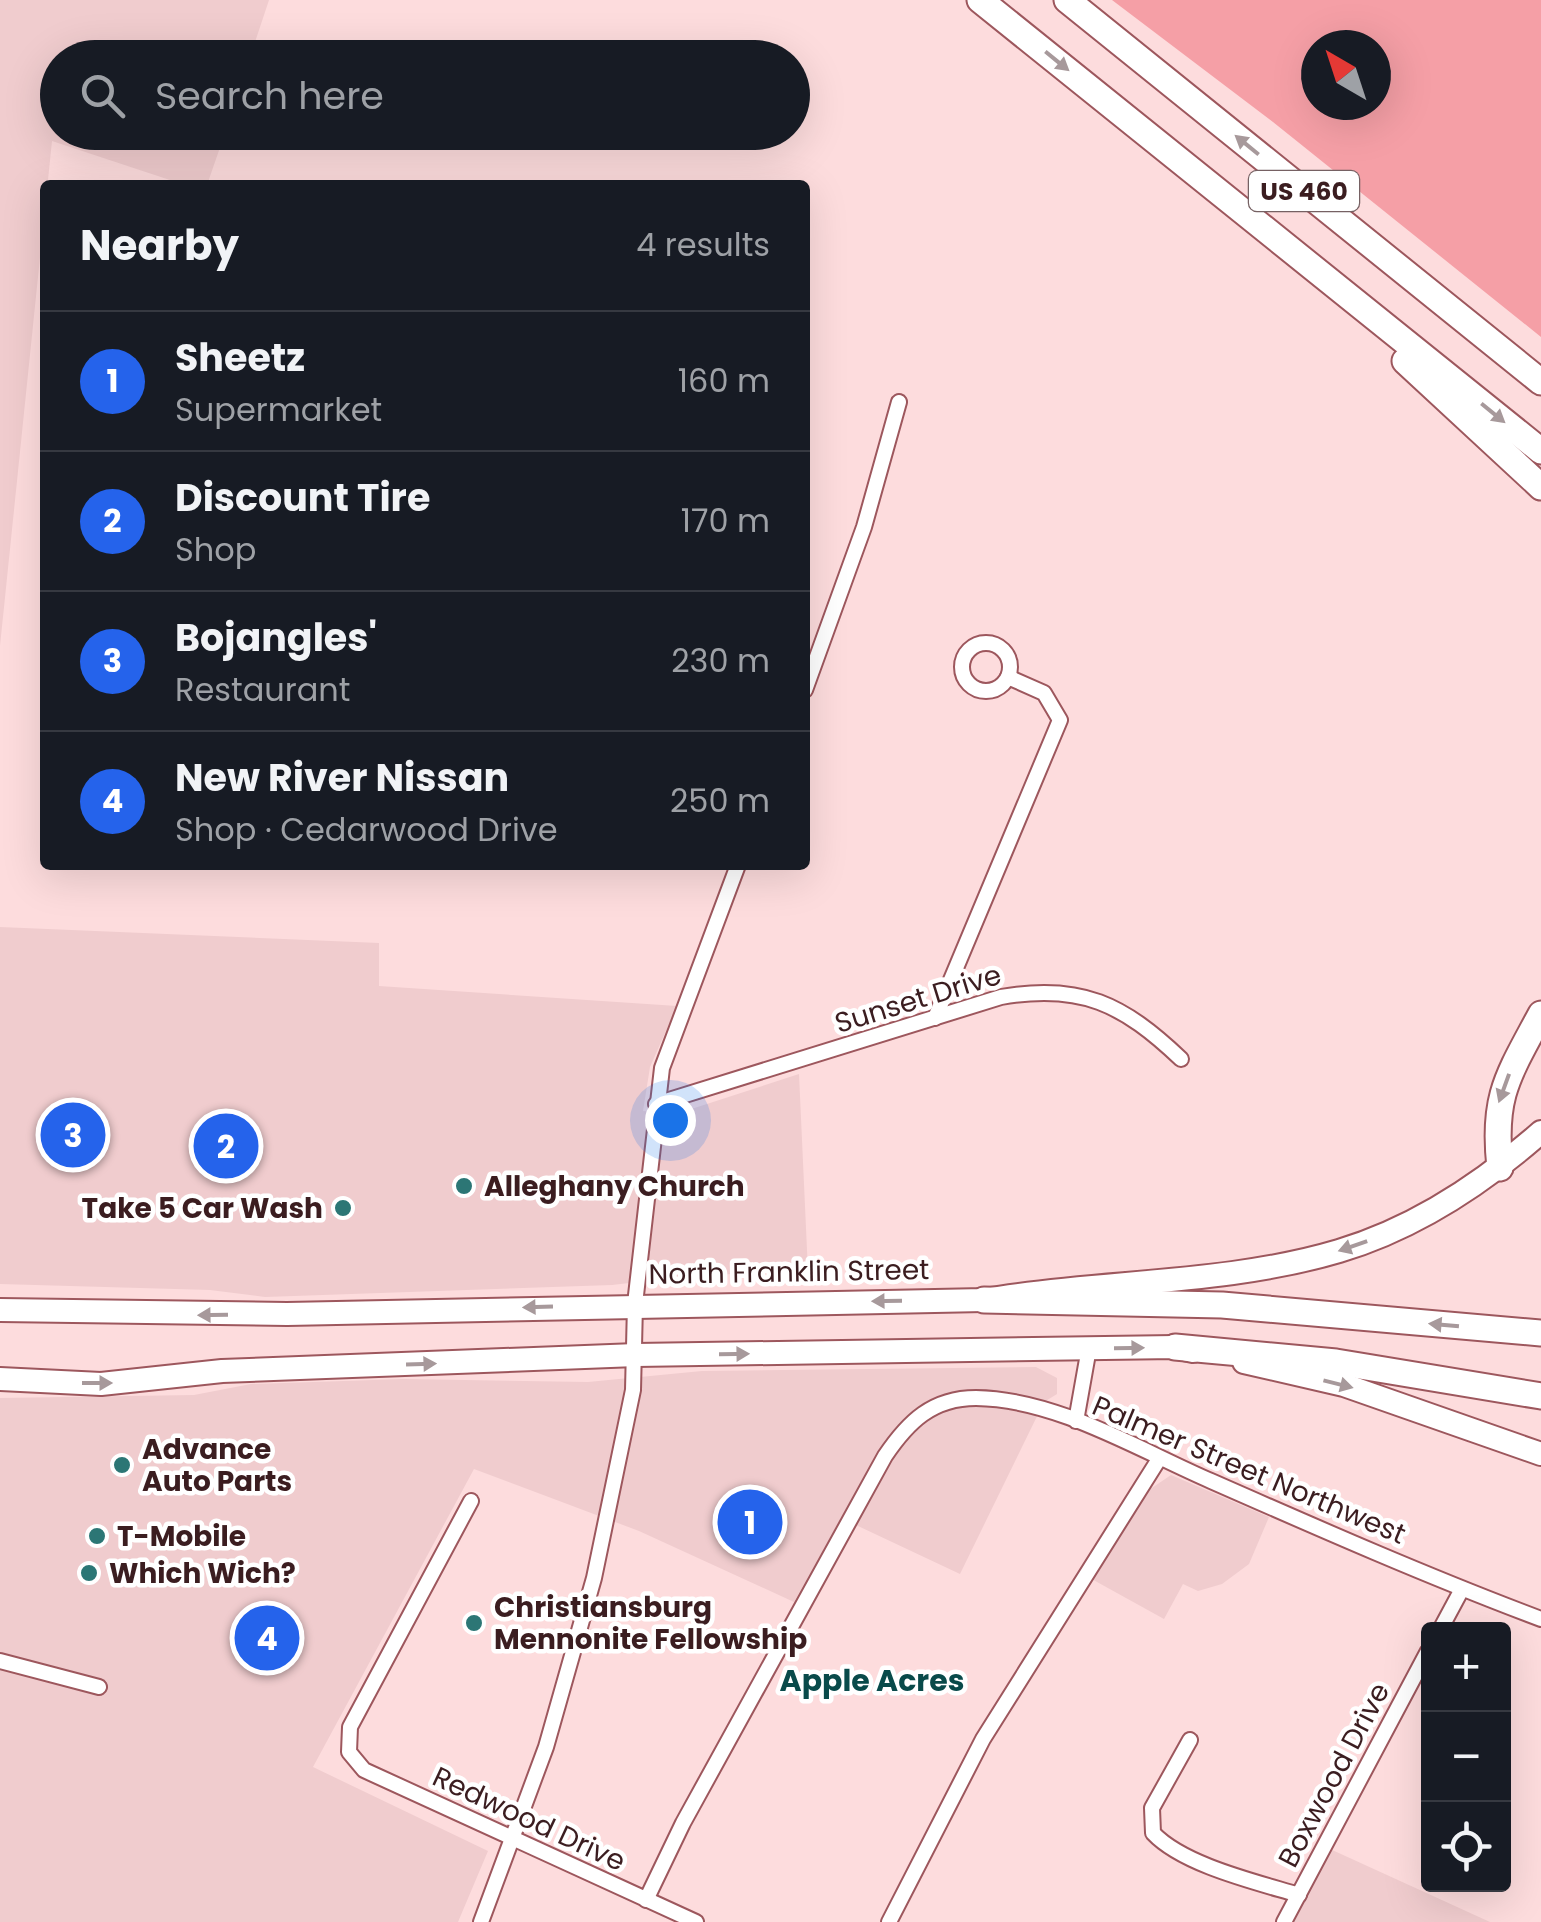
<!DOCTYPE html>
<meta charset="utf-8">
<style>
body{margin:0;font-family:Poppins,sans-serif;background:#242831;color:#f1f3f6}
.controls{position:absolute;right:30px;bottom:30px;display:grid;overflow:hidden;border-radius:10px;box-shadow:0 10px 40px #0002}
.controls button{width:90px;height:90px;display:grid;place-items:center;padding:0;border:0;border-bottom:2px solid #363941;background:#171b24;color:#f1f3f6;font:50px sans-serif}
.compass{position:absolute;left:1301px;top:30px;width:90px;height:90px;border-radius:50%;background:#171b24;box-shadow:0 10px 40px #0002;rotate:321deg}
.you{position:absolute;left:670px;top:1120px;width:35px;height:35px;margin:-25px;border:8px solid #fff;border-radius:50%;background:#1a73e8;box-shadow:0 0 0 15px #1a73e833}
.badge{display:grid;place-items:center;width:65px;height:65px;border-radius:50%;background:#2563eb;color:#fff;font-size:32px;font-weight:700}
.pin{position:absolute;translate:-50% -50%;border:5px solid #fff;box-shadow:0 2px 10px #0006}
.list{margin:0;padding:0;list-style:none}
h2{display:flex;justify-content:space-between;align-items:center;height:130px;margin:0;padding:0 40px;font-size:42px}
h2 small{font-size:32px;font-weight:400;color:#9ea1a6}
.list li{display:grid;grid-template-columns:65px 1fr auto;gap:30px;align-items:center;box-sizing:border-box;height:140px;padding:0 40px;border-top:2px solid #363941}
.list b{display:block;font-size:38px;white-space:nowrap}
.list p{margin:0;font-size:32px;white-space:nowrap;color:#9ea1a6}
.list em{font-size:32px;font-style:normal;color:#9ea1a6}
.icon{flex:none;width:55px;height:55px;fill:none;stroke:currentColor;stroke-width:2;stroke-linecap:round;stroke-linejoin:round}
.map{position:relative;flex:none;width:1541px;height:1922px;overflow:hidden}
.search{position:absolute;background:#171b24;box-shadow:0 10px 40px #0002;left:40px;top:40px;width:770px;height:110px;display:flex;align-items:center;gap:25px;box-sizing:border-box;padding:0 35px;border-radius:55px;color:#9ea1a6;font-size:38px}
.panel{position:absolute;background:#171b24;box-shadow:0 10px 40px #0002;left:40px;top:180px;width:770px;height:690px;border-radius:10px}
.map>svg:first-child{display:block}
.built{fill:#f0ccce}
.green{fill:#f59fa6;fill-rule:evenodd}
.lines{fill:none;stroke-linecap:round;stroke-linejoin:round}
.street-casing{stroke:#9d575d;stroke-width:18}
.primary-casing{stroke:#9d575d;stroke-width:26}
.highway-casing{stroke:#9d575d;stroke-width:29}
.street{stroke:#fff;stroke-width:14}
.primary{stroke:#fff;stroke-width:22}
.highway{stroke:#fff;stroke-width:25}
.oneway{fill:#a7999b}
.poi-dot{fill:#2c7675;stroke:#fff;stroke-width:4}
.labels{text-anchor:middle;dominant-baseline:central;stroke-width:9;stroke-linejoin:round;paint-order:stroke}
.shield{fill:#fff;stroke:#766163;stroke-width:2.5}
.shield-label{font-size:25px;font-weight:bold;fill:#3b1d20}
.street-label{font-size:28px;fill:#3b1d20;stroke:#fff}
.poi-label{font-size:28px;font-weight:bold;fill:#3b1d20;stroke:#fff;text-anchor:start}
.neighbourhood-label{font-size:30px;font-weight:bold;fill:#094a4a;stroke:#fff}
</style>
<div class="map">
<svg width="1541" height="1922" viewBox="0 0 1541 1922">
<rect width="100%" height="100%" fill="#fddcdd"/>
<g class="built">
<polygon points="0,0 269,0 250,57 58,58 58,132 225,133 207,185 185,185 52,141 0,646"/>
<polygon points="0,927 379,943 379,986 677,1006 650,1067 643,1111 676,1114 799,1074 808,1272 698,1275 612,1285 265,1297 210,1290 0,1284"/>
<polygon points="1036,1367 1057,1378 1057,1394 1044,1402 960,1574 841,1518 794,1602 639,1531 474,1469 313,1767 488,1851 458,1922 0,1922 0,1398 194,1395 251,1384 403,1379 588,1382 702,1371"/>
<polygon points="1171,1475 1269,1517 1249,1564 1222,1584 1198,1591 1183,1584 1164,1619 1088,1577 1143,1494"/>
<polygon points="1330,1849 1490,1922 1294,1922"/>
</g>
<path class="green" d="M 1112,0 L 1541,0 L 1541,337 L 1273,122 ZM 1316,45 L 1376,45 L 1376,105 L 1316,105 Z"/>
<g class="lines">
<defs>
<g id="street">
<circle cx="986" cy="667" r="24"/>
<polyline points="805,690 864,527 899,402"/>
<polyline points="935,1018 1060,720 1044,693 1008,677"/>
<path d="M 656,1104 L 1001,997 C 1081,983 1123,1004 1181,1059"/>
<polyline points="1076,1421 1089,1348"/>
<polyline points="471,1501 350,1727 349,1752 364,1770 696,1922"/>
<polyline points="1440,1630 1462,1589"/>
<polyline points="0,1661 99,1687"/>
<path d="M 1190,1740 L 1152,1808 L 1153,1833 C 1183,1865 1256,1882 1299,1895"/>
<path d="M 646,1900 L 683,1823 L 885,1456 C 908,1422 932,1398 976,1398 C 1057,1399 1139,1450 1211,1481 C 1320,1529 1429,1577 1541,1619"/>
<polyline points="481,1922 546,1747 594,1578 633,1390 635,1304 662,1068 738,865"/>
<polyline points="889,1922 983,1739 1159,1459"/>
<polyline points="1284,1922 1428,1651"/>
</g>
<g id="primary">
<path d="M 0,1310 L 287,1314 L 984,1300 C 1101,1280 1225,1285 1339,1251 C 1416,1228 1482,1184 1541,1132"/>
<polyline points="1244,1362 1344,1385 1541,1454"/>
<polyline points="0,1379 101,1384 222,1371 636,1355 1175,1347 1193,1351"/>
</g>
<g id="highway">
<polyline points="980,0 1541,451"/>
<polyline points="1067,0 1541,382"/>
<polyline points="1405,361 1541,487"/>
<path d="M 1500,1168 C 1492,1096 1508,1076 1541,1014"/>
<polyline points="984,1300 1222,1305 1541,1333"/>
<polyline points="1175,1347 1336,1362 1541,1396"/>
</g>
</defs>
<use href="#street" class="street-casing"/>
<use href="#primary" class="primary-casing"/>
<use href="#highway" class="highway-casing"/>
<use href="#street" class="street"/>
<use href="#primary" class="primary"/>
<use href="#highway" class="highway"/>
</g>
<defs><path id="oneway-solid" d="M-6-.8H1V-3.2L6.5 0L1 3.2V.8H-6Z" transform="scale(2.5)"/></defs>
<g class="oneway">
<use href="#oneway-solid" transform="translate(1057 61) rotate(39)"/>
<use href="#oneway-solid" transform="translate(1247 145) rotate(-141)"/>
<use href="#oneway-solid" transform="translate(1493 413) rotate(39)"/>
<use href="#oneway-solid" transform="translate(1504 1088) rotate(110)"/>
<use href="#oneway-solid" transform="translate(1353 1246) rotate(161)"/>
<use href="#oneway-solid" transform="translate(887 1301) rotate(179)"/>
<use href="#oneway-solid" transform="translate(538 1307) rotate(178)"/>
<use href="#oneway-solid" transform="translate(213 1315) rotate(179)"/>
<use href="#oneway-solid" transform="translate(1444 1325) rotate(-175)"/>
<use href="#oneway-solid" transform="translate(1129 1348) rotate(-1)"/>
<use href="#oneway-solid" transform="translate(734 1354) rotate(-1)"/>
<use href="#oneway-solid" transform="translate(421 1364) rotate(-2)"/>
<use href="#oneway-solid" transform="translate(97 1383)"/>
<use href="#oneway-solid" transform="translate(1338 1384) rotate(14)"/>
</g>
<g class="poi-dot">
<circle cx="464" cy="1186" r="10"/>
<circle cx="343" cy="1208" r="10"/>
<circle cx="122" cy="1465" r="10"/>
<circle cx="97" cy="1536" r="10"/>
<circle cx="89" cy="1573" r="10"/>
<circle cx="474" cy="1623" r="10"/>
</g>
<g class="labels">
<rect class="shield" x="1249" y="171" width="110" height="40" rx="8"/>
<g class="shield-label">
<text x="1304" y="191">US 460</text>
</g>
<g class="street-label">
<text transform="translate(918 999) rotate(-17)">Sunset Drive</text>
<text transform="translate(789 1272) rotate(-1)">North Franklin Street</text>
<text transform="translate(1249 1470) rotate(23)">Palmer Street Northwest</text>
<text transform="translate(1334 1775) rotate(-62)">Boxwood Drive</text>
<text transform="translate(529 1819) rotate(25)">Redwood Drive</text>
</g>
<g class="poi-label">
<text x="484" y="1186">Alleghany Church</text>
<text x="323" y="1208" text-anchor="end">Take 5 Car Wash</text>
<text x="142" y="1449">Advance<tspan x="142" dy="32">Auto Parts</tspan></text>
<text x="117" y="1536">T-Mobile</text>
<text x="109" y="1573">Which Wich?</text>
<text x="494" y="1607">Christiansburg<tspan x="494" dy="32">Mennonite Fellowship</tspan></text>
</g>
<g class="neighbourhood-label">
<text x="872" y="1680">Apple Acres</text>
</g>
</g>
</svg>
<div class="controls">
<button>+</button>
<button>−</button>
<button><svg class="icon" aria-label="locate" viewBox="0 0 24 24"><circle cx="12" cy="12" r="6"/><path d="M12 2v4M12 18v4M2 12h4M18 12h4"/></svg></button>
</div>
<svg class="compass" viewBox="-18 -18 36 36"><path d="M0-13l5 13h-10z" fill="#e53935"/><path d="M0 13l5-13h-10z" fill="#9ea1a6"/></svg>
<div class="you"></div>
<div class="pin badge" style="left:750px;top:1522px">1</div>
<div class="pin badge" style="left:226px;top:1146px">2</div>
<div class="pin badge" style="left:73px;top:1135px">3</div>
<div class="pin badge" style="left:267px;top:1638px">4</div>
<div class="search"><svg class="icon" aria-label="search" viewBox="0 0 24 24"><circle cx="10" cy="10" r="6"/><path d="M15 15l6 6"/></svg>Search here</div>
<section class="panel">
<h2>Nearby<small>4 results</small></h2>
<ul class="list">
<li><span class="badge">1</span><div><b>Sheetz</b><p>Supermarket</p></div><em>160 m</em></li>
<li><span class="badge">2</span><div><b>Discount Tire</b><p>Shop</p></div><em>170 m</em></li>
<li><span class="badge">3</span><div><b>Bojangles'</b><p>Restaurant</p></div><em>230 m</em></li>
<li><span class="badge">4</span><div><b>New River Nissan</b><p>Shop · Cedarwood Drive</p></div><em>250 m</em></li>
</ul>
</section>
</div>
